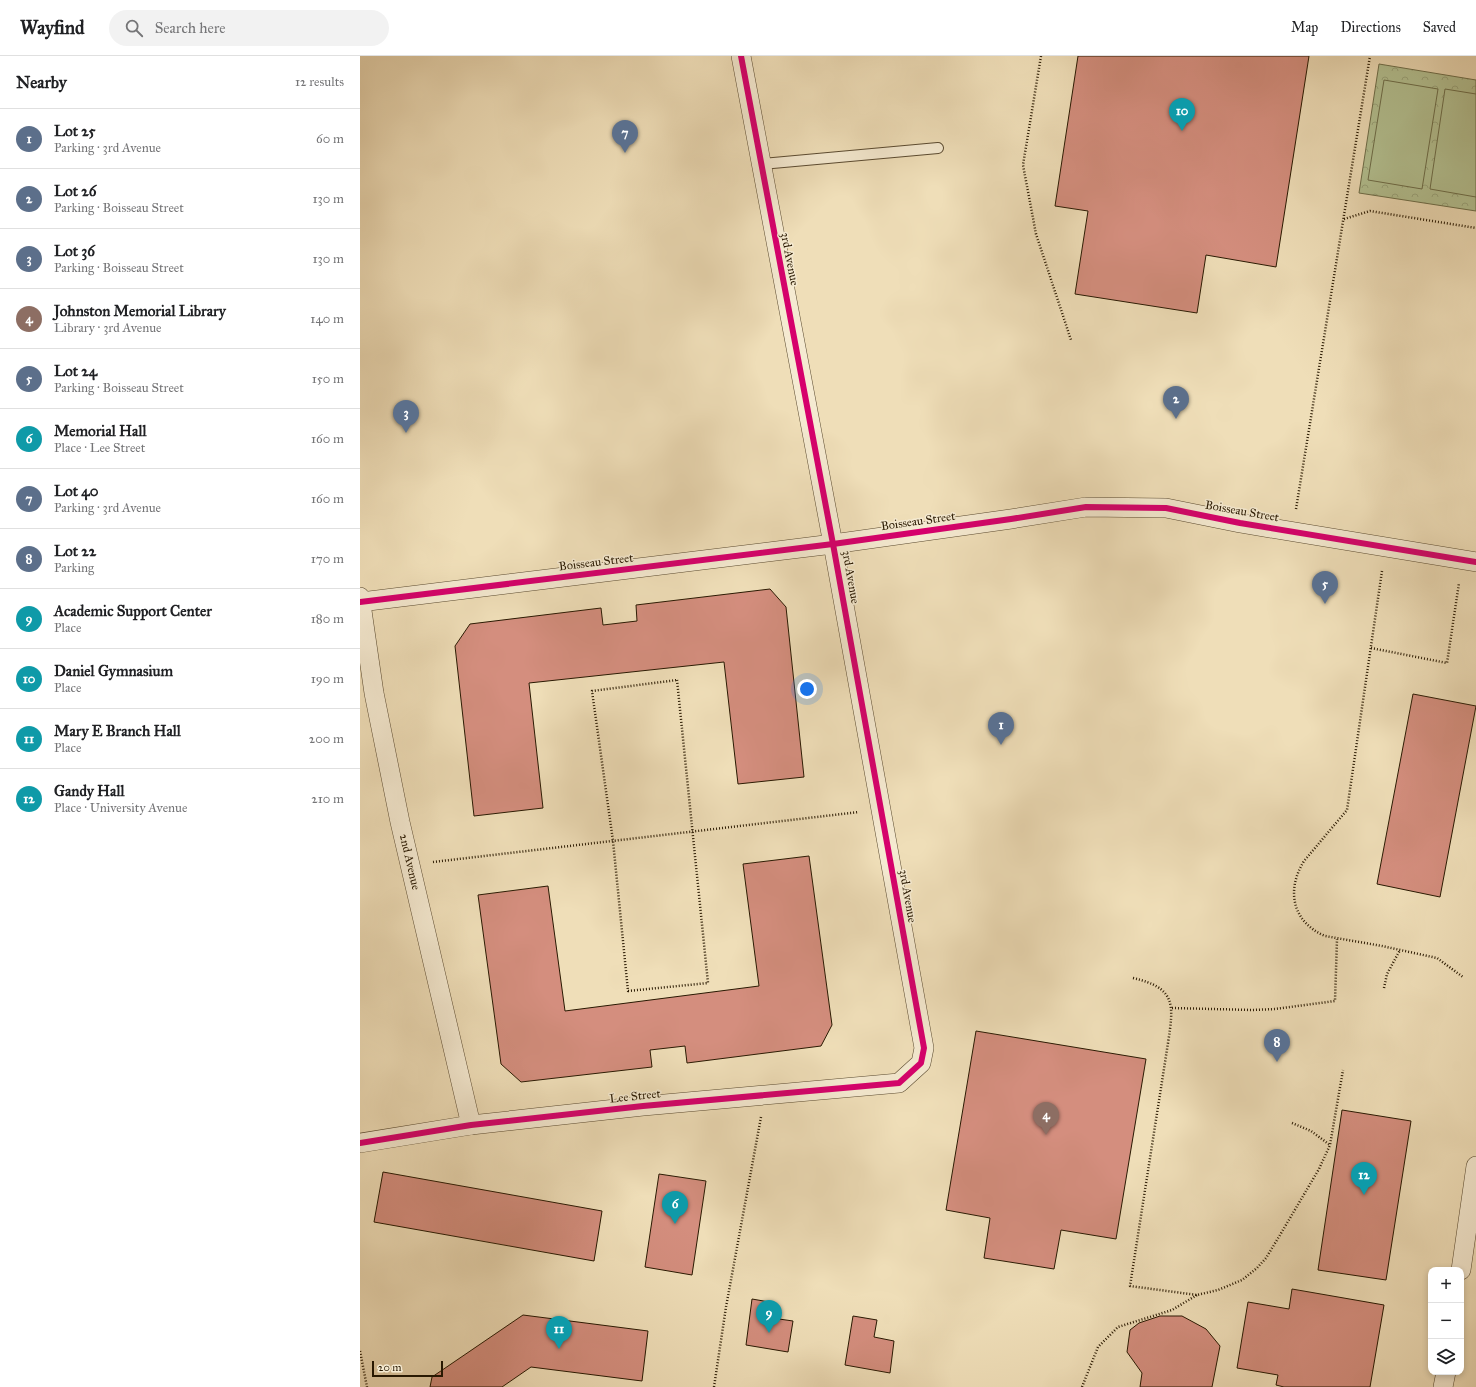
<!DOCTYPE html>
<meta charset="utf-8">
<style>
body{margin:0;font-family:"IM FELL Great Primer",serif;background:#f2f2f2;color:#202124}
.controls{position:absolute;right:12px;bottom:12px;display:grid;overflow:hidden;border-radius:8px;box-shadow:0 2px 6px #0003}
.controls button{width:36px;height:36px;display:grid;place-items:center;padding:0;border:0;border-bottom:1px solid #e0e0e0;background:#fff;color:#202124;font:20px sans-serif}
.scale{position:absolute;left:12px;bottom:10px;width:71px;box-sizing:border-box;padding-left:4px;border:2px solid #291902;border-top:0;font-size:11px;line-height:14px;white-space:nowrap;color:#291902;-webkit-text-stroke:3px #f5ead1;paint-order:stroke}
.you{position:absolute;left:447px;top:633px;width:14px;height:14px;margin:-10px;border:3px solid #fff;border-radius:50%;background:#1a73e8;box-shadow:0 0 0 6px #1a73e833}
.badge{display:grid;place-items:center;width:26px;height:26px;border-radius:50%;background:#d93025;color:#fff;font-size:13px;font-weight:700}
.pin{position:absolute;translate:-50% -33px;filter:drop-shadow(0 1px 2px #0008)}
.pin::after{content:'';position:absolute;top:21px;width:14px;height:12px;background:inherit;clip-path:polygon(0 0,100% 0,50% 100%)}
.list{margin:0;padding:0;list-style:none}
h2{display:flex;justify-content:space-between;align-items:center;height:52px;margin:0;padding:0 16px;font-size:17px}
h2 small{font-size:13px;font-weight:400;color:#757577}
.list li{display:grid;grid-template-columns:26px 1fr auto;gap:12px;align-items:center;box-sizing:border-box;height:60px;padding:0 16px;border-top:1px solid #e0e0e0}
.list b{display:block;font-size:15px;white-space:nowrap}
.list p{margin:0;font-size:13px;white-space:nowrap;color:#757577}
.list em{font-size:13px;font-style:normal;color:#757577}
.icon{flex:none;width:22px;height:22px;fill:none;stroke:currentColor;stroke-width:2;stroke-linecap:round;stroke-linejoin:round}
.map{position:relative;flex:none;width:1116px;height:1331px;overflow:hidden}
header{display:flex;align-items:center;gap:24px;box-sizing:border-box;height:56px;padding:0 20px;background:#fff;border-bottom:1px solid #e0e0e0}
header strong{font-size:19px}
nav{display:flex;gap:22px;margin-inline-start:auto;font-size:14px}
.search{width:280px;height:36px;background:#f2f2f2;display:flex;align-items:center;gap:10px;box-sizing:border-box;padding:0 14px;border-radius:22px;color:#757577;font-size:15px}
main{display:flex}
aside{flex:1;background:#fff}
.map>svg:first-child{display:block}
.park{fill:url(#park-crowns);stroke:#6e6e4a}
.garden{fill:#b4c293;stroke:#6e6e4a}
.building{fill:#d48e7e;stroke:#291902}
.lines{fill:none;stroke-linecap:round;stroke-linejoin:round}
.service-casing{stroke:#5a4a30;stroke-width:12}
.minor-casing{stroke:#5a4a30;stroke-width:20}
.path{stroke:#291902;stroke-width:2.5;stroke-dasharray:1 2;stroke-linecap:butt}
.service{stroke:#f5ead1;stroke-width:10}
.minor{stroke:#f5ead1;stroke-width:19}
.cycleway-casing{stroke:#f5ead1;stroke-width:8}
.cycleway{stroke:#d6006c;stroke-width:6}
.labels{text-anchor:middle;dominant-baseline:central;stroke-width:3;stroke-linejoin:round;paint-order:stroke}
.street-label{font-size:12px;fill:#291902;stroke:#f5ead1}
</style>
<header>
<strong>Wayfind</strong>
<div class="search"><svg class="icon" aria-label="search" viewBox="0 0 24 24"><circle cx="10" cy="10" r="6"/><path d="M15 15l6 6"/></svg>Search here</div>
<nav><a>Map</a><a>Directions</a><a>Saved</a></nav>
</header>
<main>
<aside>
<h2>Nearby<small>12 results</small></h2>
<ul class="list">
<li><span class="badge" style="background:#5c6f8a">1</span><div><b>Lot 25</b><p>Parking · 3rd Avenue</p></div><em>60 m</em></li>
<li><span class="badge" style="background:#5c6f8a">2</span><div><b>Lot 26</b><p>Parking · Boisseau Street</p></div><em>130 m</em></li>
<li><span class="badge" style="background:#5c6f8a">3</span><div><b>Lot 36</b><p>Parking · Boisseau Street</p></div><em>130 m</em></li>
<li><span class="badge" style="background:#8d6e63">4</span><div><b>Johnston Memorial Library</b><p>Library · 3rd Avenue</p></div><em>140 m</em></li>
<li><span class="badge" style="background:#5c6f8a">5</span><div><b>Lot 24</b><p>Parking · Boisseau Street</p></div><em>150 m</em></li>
<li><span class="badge" style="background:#0f9aa8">6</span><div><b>Memorial Hall</b><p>Place · Lee Street</p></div><em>160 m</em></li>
<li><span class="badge" style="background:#5c6f8a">7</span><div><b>Lot 40</b><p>Parking · 3rd Avenue</p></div><em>160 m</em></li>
<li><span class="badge" style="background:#5c6f8a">8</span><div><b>Lot 22</b><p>Parking</p></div><em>170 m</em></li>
<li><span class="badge" style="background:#0f9aa8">9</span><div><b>Academic Support Center</b><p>Place</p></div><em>180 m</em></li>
<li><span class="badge" style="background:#0f9aa8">10</span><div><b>Daniel Gymnasium</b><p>Place</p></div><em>190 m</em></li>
<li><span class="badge" style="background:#0f9aa8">11</span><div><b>Mary E Branch Hall</b><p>Place</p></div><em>200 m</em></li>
<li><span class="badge" style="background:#0f9aa8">12</span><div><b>Gandy Hall</b><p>Place · University Avenue</p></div><em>210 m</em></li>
</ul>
</aside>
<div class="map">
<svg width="1116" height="1331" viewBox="0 0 1116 1331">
<defs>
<pattern id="park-crowns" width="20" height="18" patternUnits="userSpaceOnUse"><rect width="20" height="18" fill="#b4c293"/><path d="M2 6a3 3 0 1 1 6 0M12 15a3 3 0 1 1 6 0" fill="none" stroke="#9ba67d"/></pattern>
</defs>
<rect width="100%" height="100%" fill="#efdeb8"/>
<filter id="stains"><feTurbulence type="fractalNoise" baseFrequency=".005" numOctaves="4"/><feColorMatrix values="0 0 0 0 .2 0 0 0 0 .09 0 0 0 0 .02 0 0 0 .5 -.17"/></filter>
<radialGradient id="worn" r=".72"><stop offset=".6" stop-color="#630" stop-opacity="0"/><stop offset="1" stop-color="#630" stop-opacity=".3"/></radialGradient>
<polygon class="park" points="1019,8 1116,24 1116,155 999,137"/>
<g class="garden">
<polygon points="1024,24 1078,33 1062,133 1008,124"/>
<polygon points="1085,33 1116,38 1116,141 1070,133"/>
</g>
<g class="building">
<polygon points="718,0 949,0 916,211 846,199 837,257 715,238 728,155 695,150"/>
<polygon points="410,533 426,551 444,721 378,728 364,606 169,627 183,752 114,760 95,590 110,568 241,552 243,569 277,565 276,549"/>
<polygon points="1053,638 1116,650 1080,841 1017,828"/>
<polygon points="449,800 472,969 461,990 327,1007 325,990 290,994 292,1011 161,1026 141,1008 118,839 188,830 205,955 399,930 383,808"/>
<polygon points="616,975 786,1003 756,1183 701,1174 694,1213 624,1202 630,1162 586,1154"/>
<polygon points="982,1054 1051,1065 1026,1224 958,1214"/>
<polygon points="23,1116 242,1155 234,1205 14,1166"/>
<polygon points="299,1118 346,1125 332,1219 285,1211"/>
<polygon points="932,1233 1024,1249 1010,1331 924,1331 916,1329 918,1319 877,1312 888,1246 929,1253"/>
<polygon points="392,1243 415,1247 412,1262 433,1265 428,1296 386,1289"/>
<polygon points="163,1259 288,1275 282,1325 171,1311 142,1331 70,1331 72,1321"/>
<polygon points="493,1260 517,1264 514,1281 534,1285 530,1317 485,1309"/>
<polygon points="800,1260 822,1260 846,1273 860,1290 852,1331 780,1331 782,1317 767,1296 770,1274 779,1267"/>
</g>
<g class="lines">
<defs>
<polyline id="service" points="401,108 578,92"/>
<g id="minor">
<polyline points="0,541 14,637 40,766 111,1069"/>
<polyline points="0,546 473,488 651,463 726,451 806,452 880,467 1116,506"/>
<polyline points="0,1087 111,1069 283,1050 539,1027 561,1007 564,992 473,488 381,0"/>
<polyline points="1101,1214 1116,1110"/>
<polyline points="1083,1331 1086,1316"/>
</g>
</defs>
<use href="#service" class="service-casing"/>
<use href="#minor" class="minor-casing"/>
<g class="path">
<polyline points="681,0 663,109 676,178 711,284"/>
<polyline points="984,163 1010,155 1116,172"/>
<polyline points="936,453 1010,0"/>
<path d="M 1022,515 L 987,754 L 944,805 C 926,834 932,866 965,880 L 1022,890 L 1077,902 L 1103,921"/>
<polyline points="1011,592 1087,607 1099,527"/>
<polygon points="317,624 348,927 268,935 253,785 232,635"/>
<polyline points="73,806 499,756"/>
<path d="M 773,922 C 816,932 814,948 808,987 L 770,1230 L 837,1239 L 858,1234 L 882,1224 L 897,1212 L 906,1202 L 920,1179 L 959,1113 L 970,1089 L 983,1014"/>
<polyline points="1024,932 1027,918 1040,894"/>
<polyline points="812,952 892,954 915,953 975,945 977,883"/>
<polyline points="932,1067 951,1075 970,1089"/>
<polyline points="0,1295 7,1331"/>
<polyline points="354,1331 366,1251 401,1061"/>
<polyline points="722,1331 738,1291 758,1271 812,1254 837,1239"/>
</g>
<use href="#service" class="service"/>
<use href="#minor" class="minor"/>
<defs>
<g id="cycleway">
<polyline points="0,546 473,488 651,463 726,451 806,452 880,467 1116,506"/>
<polyline points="0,1087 111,1069 283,1050 539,1027 561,1007 564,992 473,488 381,0"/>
</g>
</defs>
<use href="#cycleway" class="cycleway-casing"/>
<use href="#cycleway" class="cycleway"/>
</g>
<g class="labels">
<g class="street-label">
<text transform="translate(430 203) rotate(79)">3rd Avenue</text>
<text transform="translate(882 455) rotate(10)">Boisseau Street</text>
<text transform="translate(558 465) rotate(-8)">Boisseau Street</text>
<text transform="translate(236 506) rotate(-7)">Boisseau Street</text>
<text transform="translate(491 521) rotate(80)">3rd Avenue</text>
<text transform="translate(50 806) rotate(77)">2nd Avenue</text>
<text transform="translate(548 840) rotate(80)">3rd Avenue</text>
<text transform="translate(275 1040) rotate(-6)">Lee Street</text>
</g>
</g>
<rect width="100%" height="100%" filter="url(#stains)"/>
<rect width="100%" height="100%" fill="url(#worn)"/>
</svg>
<div class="controls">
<button>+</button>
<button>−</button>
<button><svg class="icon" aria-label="layers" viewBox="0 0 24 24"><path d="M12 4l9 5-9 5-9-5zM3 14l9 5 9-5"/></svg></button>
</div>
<div class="scale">20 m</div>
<div class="you"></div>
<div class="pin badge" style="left:641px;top:689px;background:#5c6f8a">1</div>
<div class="pin badge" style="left:816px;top:363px;background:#5c6f8a">2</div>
<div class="pin badge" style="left:46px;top:377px;background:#5c6f8a">3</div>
<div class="pin badge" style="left:686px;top:1079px;background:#8d6e63">4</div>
<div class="pin badge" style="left:965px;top:548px;background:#5c6f8a">5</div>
<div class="pin badge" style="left:315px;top:1168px;background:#0f9aa8">6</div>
<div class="pin badge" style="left:265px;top:97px;background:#5c6f8a">7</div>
<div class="pin badge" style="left:917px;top:1006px;background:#5c6f8a">8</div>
<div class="pin badge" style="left:409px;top:1277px;background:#0f9aa8">9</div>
<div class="pin badge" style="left:822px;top:75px;background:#0f9aa8">10</div>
<div class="pin badge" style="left:199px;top:1293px;background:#0f9aa8">11</div>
<div class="pin badge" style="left:1004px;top:1139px;background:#0f9aa8">12</div>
</div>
</main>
